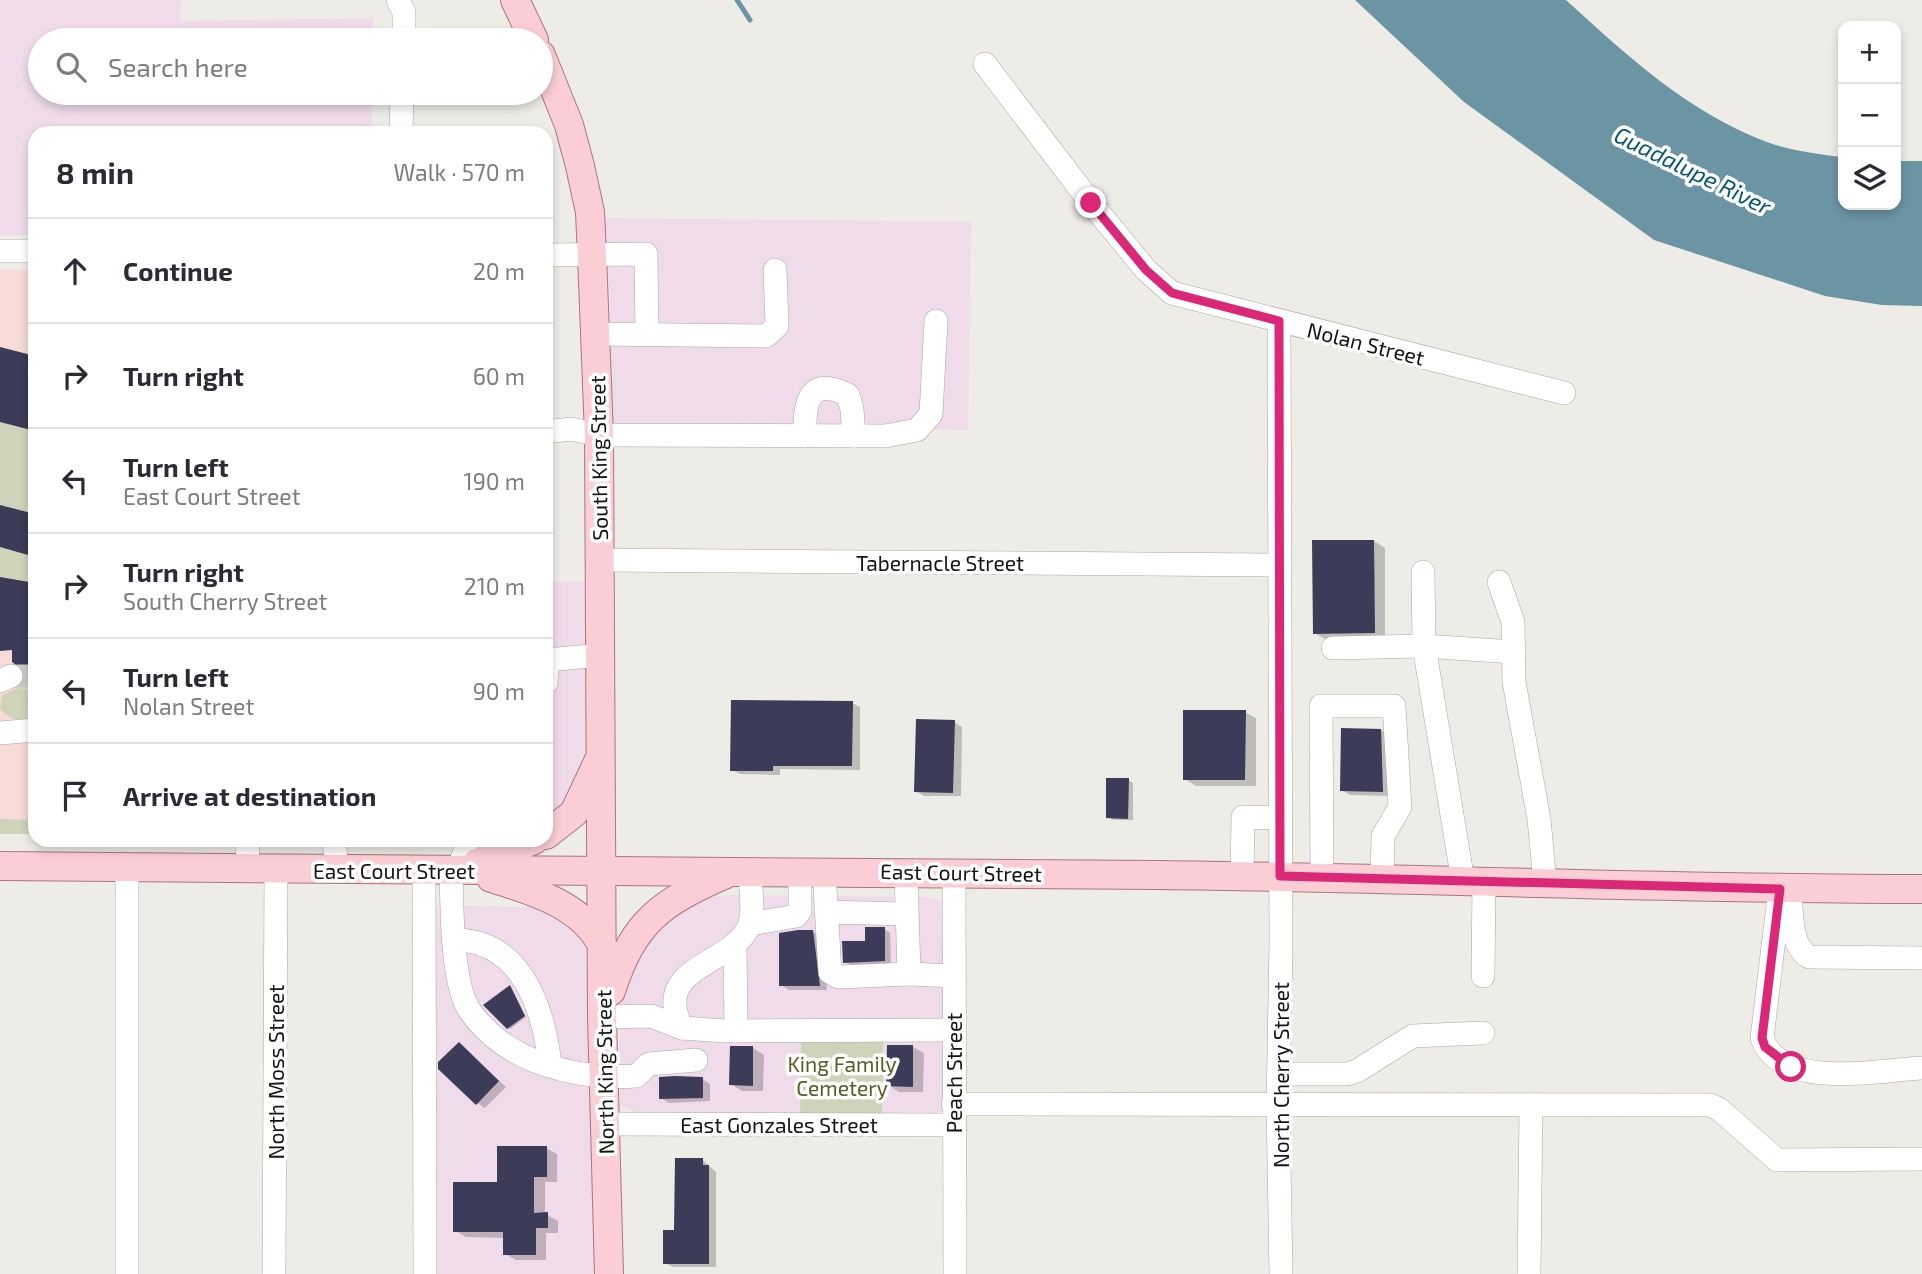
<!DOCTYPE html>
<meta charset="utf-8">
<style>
body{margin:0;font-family:"Exo 2",sans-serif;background:#f2f2f3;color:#2b2b33}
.controls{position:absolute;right:21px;top:21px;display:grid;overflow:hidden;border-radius:14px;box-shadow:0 4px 10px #0003}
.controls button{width:63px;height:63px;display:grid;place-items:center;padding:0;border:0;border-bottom:2px solid #e1e1e2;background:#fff;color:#2b2b33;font:35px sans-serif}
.stop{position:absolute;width:21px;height:21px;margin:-16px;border:5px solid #db2777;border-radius:50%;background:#fff}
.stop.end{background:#db2777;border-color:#fff;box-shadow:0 2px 7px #0008}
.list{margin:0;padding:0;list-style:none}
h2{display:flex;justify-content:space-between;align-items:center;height:91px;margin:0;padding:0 28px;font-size:30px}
h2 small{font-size:23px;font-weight:400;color:#7c7c81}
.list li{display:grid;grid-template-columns:46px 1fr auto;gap:21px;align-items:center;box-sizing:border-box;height:105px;padding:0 28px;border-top:2px solid #e1e1e2}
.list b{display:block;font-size:26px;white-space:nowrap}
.list p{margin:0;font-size:23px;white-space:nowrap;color:#7c7c81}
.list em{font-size:23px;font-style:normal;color:#7c7c81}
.icon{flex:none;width:38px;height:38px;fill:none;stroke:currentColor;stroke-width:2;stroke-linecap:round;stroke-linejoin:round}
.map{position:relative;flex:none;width:1922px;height:1274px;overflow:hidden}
.search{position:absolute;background:#fff;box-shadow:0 4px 10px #0003;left:28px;top:28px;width:525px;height:77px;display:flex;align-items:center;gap:18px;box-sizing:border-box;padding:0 24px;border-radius:38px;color:#7c7c81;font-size:26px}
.panel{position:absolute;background:#fff;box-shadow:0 4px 10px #0003;left:28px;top:126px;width:525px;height:721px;border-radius:21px}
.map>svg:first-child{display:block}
.commercial{fill:#efdbea}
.medical{fill:#f6dbd7}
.green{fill:#ced3ba}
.water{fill:#6c95a4}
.shadow{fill:#0003}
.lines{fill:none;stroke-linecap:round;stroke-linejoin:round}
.stream{stroke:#6c95a4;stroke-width:5}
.building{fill:#3c3b58}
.minor-tunnel{stroke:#cdcbc7;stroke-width:23;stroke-dasharray:23 11;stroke-linecap:butt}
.minor-casing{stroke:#a9a6a1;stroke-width:24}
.major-casing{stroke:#a8767e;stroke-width:30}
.minor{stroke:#fff;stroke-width:23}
.major{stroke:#fbcdd5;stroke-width:28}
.route{stroke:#db2777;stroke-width:9}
.labels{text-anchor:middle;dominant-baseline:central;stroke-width:7;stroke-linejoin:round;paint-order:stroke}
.street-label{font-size:21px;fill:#131311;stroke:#fff}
.park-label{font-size:21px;fill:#555d24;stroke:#fff}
.water-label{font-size:23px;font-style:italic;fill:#015971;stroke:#fff}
</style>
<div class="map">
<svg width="1922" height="1274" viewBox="0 0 1922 1274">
<rect width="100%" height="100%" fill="#eeece7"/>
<g class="commercial">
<polygon points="0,0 181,0 180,21 373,18 373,40 40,40 40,93 372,93 372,133 35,133 35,235 0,235"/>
<polygon points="602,218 971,222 968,430 611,425 610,302"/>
<polygon points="546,582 587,582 588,757 585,778 546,827"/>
<polygon points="729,895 928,897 942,901 947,910 947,1108 934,1114 882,1114 883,1037 801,1036 800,1113 635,1112 620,1105 619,997 640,939 702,898"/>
<polygon points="421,904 545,908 578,926 588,949 595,1274 421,1274"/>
</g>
<rect class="medical" x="0" y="270" width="35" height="564"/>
<g class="green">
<polygon points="0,422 35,431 35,514 0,505"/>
<polygon points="0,547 35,557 35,583 0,577"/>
<path d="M 18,688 L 35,690 L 35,719 C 22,722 9,720 0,709 L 2,695 Z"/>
<polygon points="0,819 35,820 35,834 0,834"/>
<polygon points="801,1036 883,1037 882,1114 800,1113"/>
</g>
<path class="water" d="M 1355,0 L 1566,0 C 1626,55 1687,111 1764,141 C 1787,150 1818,154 1843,157 L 1843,205 L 1896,205 L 1896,161 L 1922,161 L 1922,306 L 1882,305 L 1825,296 L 1654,240 L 1464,102 Z"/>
<g class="shadow">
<polygon points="1374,541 1385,548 1385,638 1325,639 1314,633"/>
<polygon points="852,703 860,707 860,770 780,769 780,775 740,774 732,770"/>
<polygon points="1245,712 1256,718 1256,786 1196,786 1185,779"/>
<polygon points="954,722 962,727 961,796 924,796 916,791"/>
<polygon points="1381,730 1389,735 1391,796 1350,795 1342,790"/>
<polygon points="1128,780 1133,783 1133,820 1113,820 1108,817"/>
<polygon points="884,929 890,933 891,964 852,965 845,962"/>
<polygon points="813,932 821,936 827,990 789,990 781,985"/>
<polygon points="510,987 526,1017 510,1029 508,1028"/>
<polygon points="459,1044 506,1087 485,1108 477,1103"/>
<polygon points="913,1047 924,1053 923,1092 899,1092 888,1085"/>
<polygon points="753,1048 764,1055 763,1091 742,1091 731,1084"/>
<polygon points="702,1079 710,1084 710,1101 669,1103 661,1098"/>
<polygon points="546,1148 557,1154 557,1182 545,1182 545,1214 558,1221 558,1233 546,1233 546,1260 516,1260 505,1254 505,1238 466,1237 455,1231 499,1184"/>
<polygon points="703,1160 716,1172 716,1267 673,1267 665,1263"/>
</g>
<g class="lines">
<polyline class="stream" points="737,0 750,20"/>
</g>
<g class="building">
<polygon points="0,347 35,356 35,431 0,422"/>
<polygon points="0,505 35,514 35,557 0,547"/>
<polygon points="1312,540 1374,540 1375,633 1313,634"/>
<polygon points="0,577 35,583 35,685 22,685 24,671 12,662 12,650 0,651"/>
<polygon points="731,700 853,701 852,766 773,766 773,771 730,771"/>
<polygon points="1183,710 1246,710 1245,780 1183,780"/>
<polygon points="916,719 955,720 953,793 914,792"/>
<polygon points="1341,728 1381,729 1383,792 1340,791"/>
<polygon points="1106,778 1129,778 1128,819 1106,818"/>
<polygon points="865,927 885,927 885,961 843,963 842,941 865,941"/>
<polygon points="798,930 813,930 820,986 779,986 779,933"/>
<polygon points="510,985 525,1016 507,1029 483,1005"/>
<polygon points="459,1042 499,1081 476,1105 438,1069 438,1062"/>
<polygon points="887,1045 913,1045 913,1087 886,1086"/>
<polygon points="730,1046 753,1046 753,1086 729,1085"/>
<polygon points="675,1076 703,1077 703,1098 659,1099 659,1077"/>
<polygon points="497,1146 547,1146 547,1177 534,1177 534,1213 548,1212 548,1228 536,1228 536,1255 503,1255 503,1232 453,1232 453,1182 497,1182"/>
<polygon points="675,1158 703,1158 703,1165 709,1165 709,1264 663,1264 663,1230 674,1230"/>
</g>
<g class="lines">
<polyline class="minor-tunnel" points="11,676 35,676"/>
<defs>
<g id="minor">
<polyline points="398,0 404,12 404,40"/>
<polyline points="985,64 1091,203 1146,270 1172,293 1564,393"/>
<polyline points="401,133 402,93"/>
<polyline points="0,251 35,251"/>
<polyline points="546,255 646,254 647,334"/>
<polyline points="1279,322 1281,942 1278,1105 1281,1274"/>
<polyline points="595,334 766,336 777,326 775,270"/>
<polyline points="546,432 571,429 599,435 885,436 917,430 931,414 936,321"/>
<path d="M 805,436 C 804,404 808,375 848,395 L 852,409 L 854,436"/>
<polyline points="601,560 1280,565"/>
<polyline points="1423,572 1424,646 1463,881"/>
<polyline points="1499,582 1513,622 1514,682 1539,819 1545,883"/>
<polyline points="1333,648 1424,646 1513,652"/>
<polyline points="0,681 11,676"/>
<polyline points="546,683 547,660 601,655"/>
<polyline points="0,733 35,730"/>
<polyline points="334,840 337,870"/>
<polyline points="424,869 425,1274"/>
<path d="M 451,869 C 452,904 451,984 470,1011 C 506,1063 577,1080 636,1076 L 649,1064 L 696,1060"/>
<polyline points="458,869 469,840"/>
<polyline points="247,870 248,840"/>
<polyline points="824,871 830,972 838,977 909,974"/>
<polyline points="906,872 909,974 954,976"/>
<polyline points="954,872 955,1274"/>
<polyline points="1242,876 1243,817 1280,818"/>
<polyline points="1322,877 1321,706 1394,706 1400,807 1383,836 1382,879"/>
<path d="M 1780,889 L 1762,1038 C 1780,1091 1879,1070 1922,1068"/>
<path d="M 1790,890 C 1792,911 1789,945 1809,957 L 1922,958"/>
<polyline points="826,912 905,914"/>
<polyline points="751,924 796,916 800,911 800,871"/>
<path d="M 455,940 C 522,940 544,1010 550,1065"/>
<polyline points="735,944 736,1031"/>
<polyline points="1483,976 1484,882"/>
<polyline points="602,1017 651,1016 682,1028 725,1031 953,1030"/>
<path d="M 682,1028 C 650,966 732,966 749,926 C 755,912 750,887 750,871"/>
<polyline points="1279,1074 1347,1074 1357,1071 1413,1036 1483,1033"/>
<polyline points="953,1104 1710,1105 1719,1109 1777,1160 1922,1159"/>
<polyline points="605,1124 953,1125"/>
<polyline points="127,1274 127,868"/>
<polyline points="274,1274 276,870"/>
<polyline points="1529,1274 1531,1105"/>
</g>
<g id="major">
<polyline points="515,0 534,40"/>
<polyline points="541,55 569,125 580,166 590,212 592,256 599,435 602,1017 609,1274"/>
<polyline points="546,835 574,813 598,762"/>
<polyline points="477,863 534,840"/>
<path d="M 0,866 C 386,872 773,870 1159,875 C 1413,878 1668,889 1922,889"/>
<path d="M 491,878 C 533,891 583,905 603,947"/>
<path d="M 611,991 C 634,921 660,903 726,874"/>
</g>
</defs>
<use href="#minor" class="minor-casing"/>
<use href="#major" class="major-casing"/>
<use href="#minor" class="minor"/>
<use href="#major" class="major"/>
</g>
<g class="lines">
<polyline class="route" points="1091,203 1146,270 1172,293 1279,321 1280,876 1780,889 1762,1038 1765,1047 1791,1067"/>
</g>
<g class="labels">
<g class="street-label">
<text transform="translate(1366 343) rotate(14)">Nolan Street</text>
<text transform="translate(598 458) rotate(-91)">South King Street</text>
<text x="940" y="562">Tabernacle Street</text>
<text x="394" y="870">East Court Street</text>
<text transform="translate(961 872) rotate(1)">East Court Street</text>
<text transform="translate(275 1072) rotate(-90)">North Moss Street</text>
<text transform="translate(604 1072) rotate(-91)">North King Street</text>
<text transform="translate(953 1073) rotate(-90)">Peach Street</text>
<text transform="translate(1280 1075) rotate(-90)">North Cherry Street</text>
<text x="779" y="1124">East Gonzales Street</text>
</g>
<g class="park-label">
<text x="842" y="1063">King Family<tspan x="842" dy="24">Cemetery</tspan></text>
</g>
<g class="water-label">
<text transform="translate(1693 170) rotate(26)">Guadalupe River</text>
</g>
</g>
</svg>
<div class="controls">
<button>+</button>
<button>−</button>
<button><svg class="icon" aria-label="layers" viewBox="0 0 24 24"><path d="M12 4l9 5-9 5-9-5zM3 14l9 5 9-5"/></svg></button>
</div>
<div class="stop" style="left:1791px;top:1067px"></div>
<div class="stop end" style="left:1091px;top:203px"></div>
<div class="search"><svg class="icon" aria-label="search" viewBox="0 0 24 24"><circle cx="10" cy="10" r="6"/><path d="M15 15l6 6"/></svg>Search here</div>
<section class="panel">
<h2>8 min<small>Walk · 570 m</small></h2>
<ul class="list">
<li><svg class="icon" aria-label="ahead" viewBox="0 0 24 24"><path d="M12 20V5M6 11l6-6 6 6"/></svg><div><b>Continue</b></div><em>20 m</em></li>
<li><svg class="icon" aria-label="right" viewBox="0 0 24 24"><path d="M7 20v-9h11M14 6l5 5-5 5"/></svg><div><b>Turn right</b></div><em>60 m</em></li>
<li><svg class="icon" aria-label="left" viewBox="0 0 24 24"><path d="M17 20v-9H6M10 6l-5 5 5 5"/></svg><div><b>Turn left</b><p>East Court Street</p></div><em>190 m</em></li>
<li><svg class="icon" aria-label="right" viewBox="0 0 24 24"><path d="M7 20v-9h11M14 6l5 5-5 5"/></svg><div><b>Turn right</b><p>South Cherry Street</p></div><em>210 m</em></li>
<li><svg class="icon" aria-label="left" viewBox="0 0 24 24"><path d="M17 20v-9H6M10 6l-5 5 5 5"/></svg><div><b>Turn left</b><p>Nolan Street</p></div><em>90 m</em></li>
<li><svg class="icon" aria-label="arrive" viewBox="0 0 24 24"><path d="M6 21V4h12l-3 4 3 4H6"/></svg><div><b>Arrive at destination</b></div></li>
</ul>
</section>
</div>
